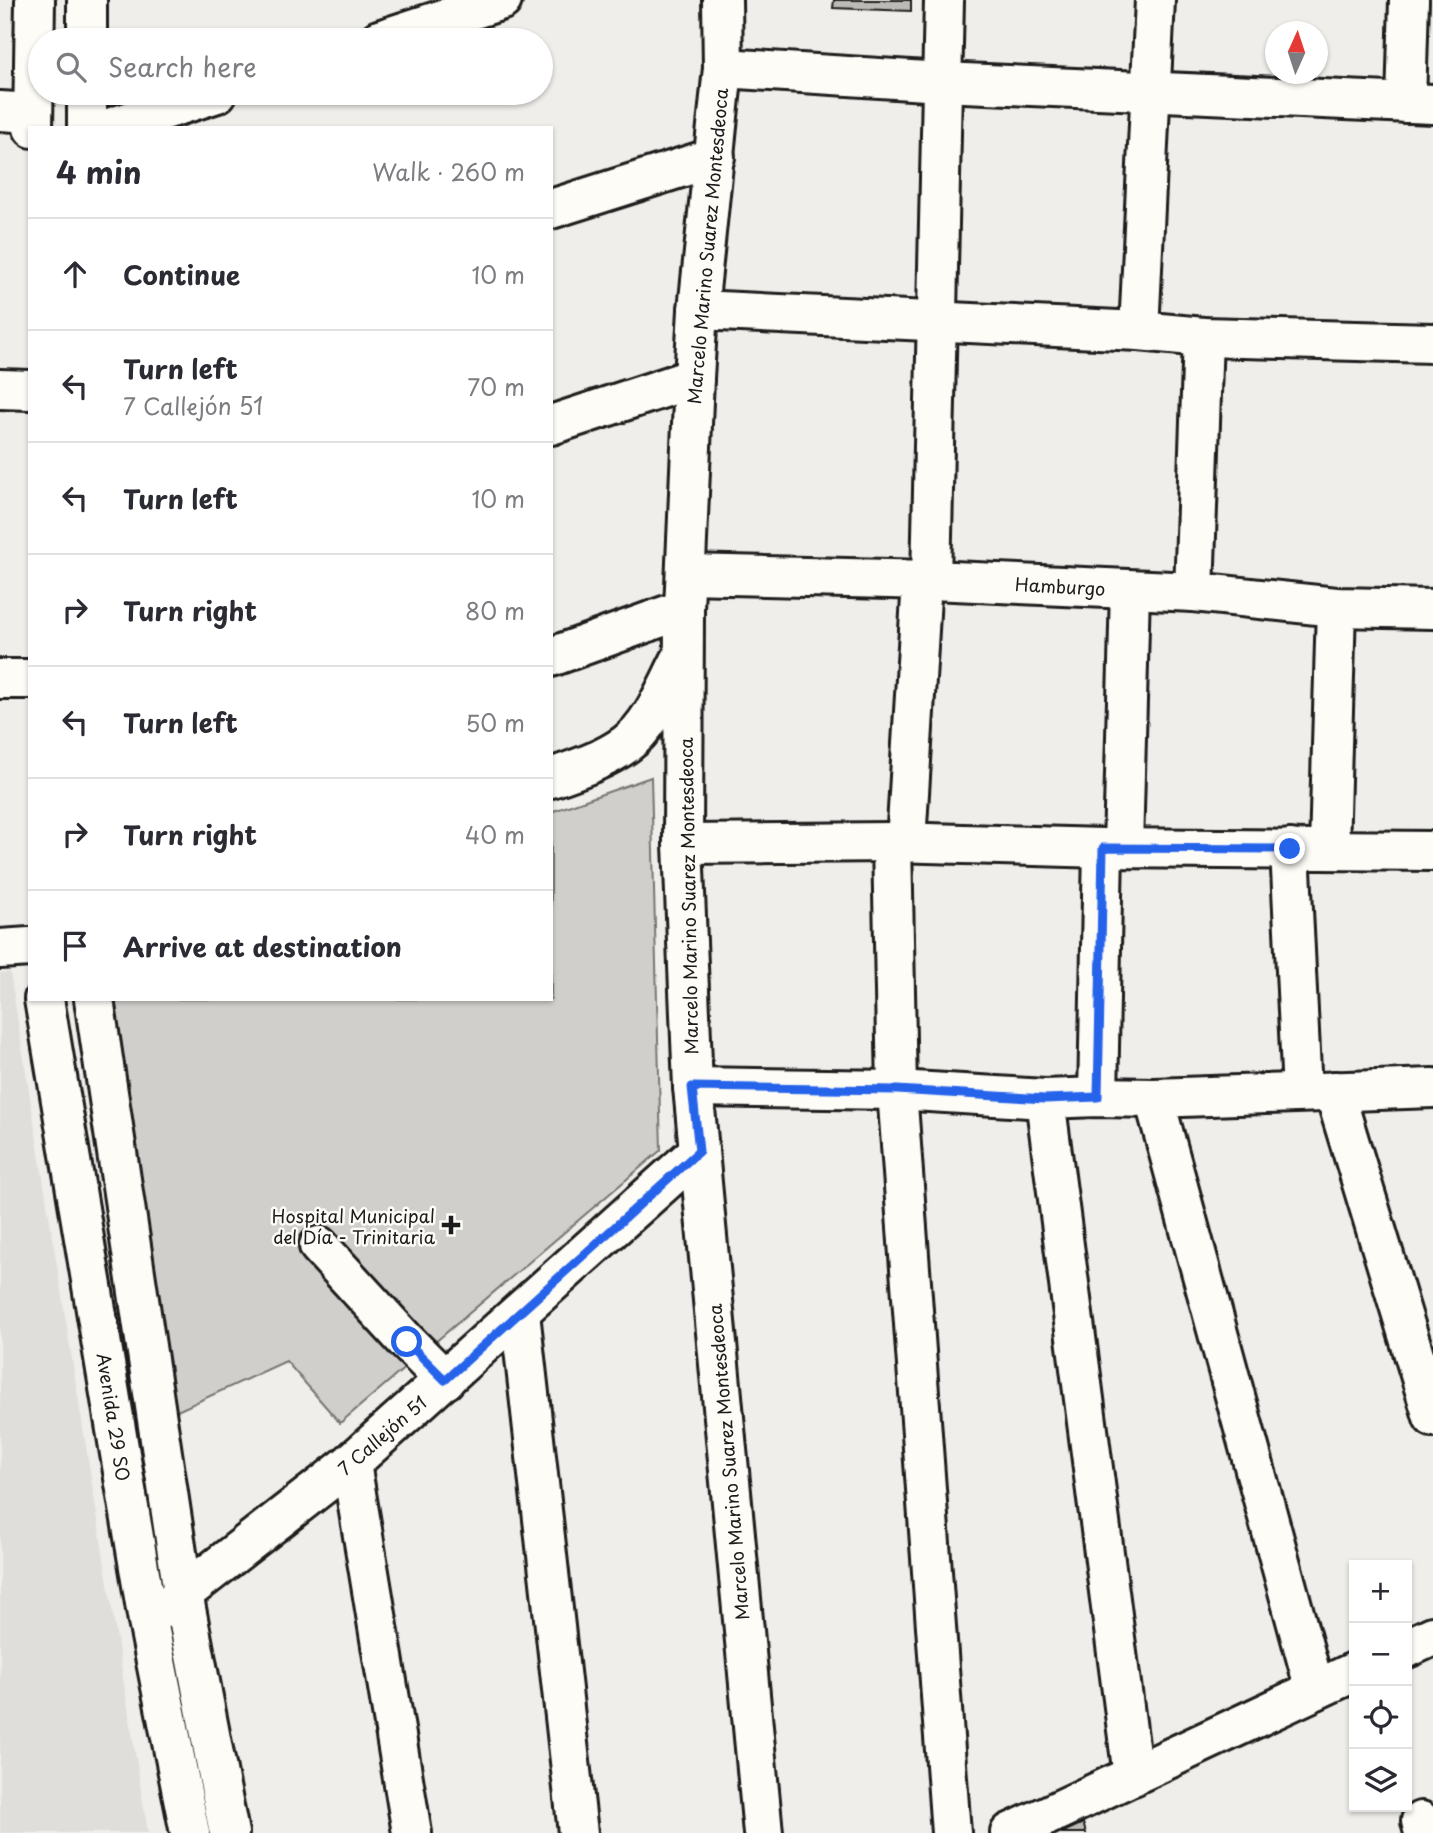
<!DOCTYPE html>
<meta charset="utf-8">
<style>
body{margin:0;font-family:"Playpen Sans",sans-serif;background:#f2f2f3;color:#2b2b33}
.controls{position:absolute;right:21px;bottom:21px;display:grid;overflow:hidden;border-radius:0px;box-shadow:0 2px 5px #0004}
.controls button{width:63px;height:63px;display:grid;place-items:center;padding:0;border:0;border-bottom:2px solid #e1e1e2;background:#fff;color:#2b2b33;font:35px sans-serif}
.compass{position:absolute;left:1265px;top:21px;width:63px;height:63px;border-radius:50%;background:#fff;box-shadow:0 2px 5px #0004;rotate:3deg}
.stop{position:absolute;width:21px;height:21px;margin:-16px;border:5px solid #2563eb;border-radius:50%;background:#fff}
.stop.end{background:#2563eb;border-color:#fff;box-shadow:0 2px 7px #0008}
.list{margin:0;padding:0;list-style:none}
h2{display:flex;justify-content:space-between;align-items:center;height:91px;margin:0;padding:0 28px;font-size:30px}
h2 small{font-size:23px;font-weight:400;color:#7c7c81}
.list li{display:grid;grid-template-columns:46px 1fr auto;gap:21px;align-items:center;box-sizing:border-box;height:112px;padding:0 28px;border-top:2px solid #e1e1e2}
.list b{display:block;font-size:26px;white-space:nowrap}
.list p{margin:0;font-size:23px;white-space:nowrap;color:#7c7c81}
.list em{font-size:23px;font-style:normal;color:#7c7c81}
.icon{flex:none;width:38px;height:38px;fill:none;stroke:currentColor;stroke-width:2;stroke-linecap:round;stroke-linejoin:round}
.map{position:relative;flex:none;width:1433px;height:1833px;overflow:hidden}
.search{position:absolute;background:#fff;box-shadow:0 2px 5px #0004;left:28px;top:28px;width:525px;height:77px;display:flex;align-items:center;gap:18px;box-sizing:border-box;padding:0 24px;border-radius:38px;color:#7c7c81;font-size:26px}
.panel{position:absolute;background:#fff;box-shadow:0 2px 5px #0004;left:28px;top:126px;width:525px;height:875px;border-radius:0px}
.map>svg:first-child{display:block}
.built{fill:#e0deda}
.green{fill:#d0cfcc;stroke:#767674;stroke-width:2}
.building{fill:#bbbab6;stroke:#1c1c1c;stroke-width:2}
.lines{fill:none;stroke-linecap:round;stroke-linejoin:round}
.minor-casing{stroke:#1c1c1c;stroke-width:44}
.minor{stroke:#fdfcf7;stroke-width:38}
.route{stroke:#2563eb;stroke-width:9}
.poi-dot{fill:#1c1c1c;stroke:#fdfcf7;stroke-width:2.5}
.labels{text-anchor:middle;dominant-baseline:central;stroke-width:5;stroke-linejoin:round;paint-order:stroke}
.street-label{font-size:18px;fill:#1c1c1c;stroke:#fdfcf7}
.poi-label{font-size:18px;fill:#1c1c1c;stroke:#fdfcf7;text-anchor:end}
</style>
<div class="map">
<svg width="1433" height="1833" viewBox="0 0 1433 1833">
<rect width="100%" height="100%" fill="#f0eeea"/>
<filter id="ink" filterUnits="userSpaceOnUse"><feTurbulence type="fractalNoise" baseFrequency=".0143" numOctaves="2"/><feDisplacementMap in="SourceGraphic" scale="14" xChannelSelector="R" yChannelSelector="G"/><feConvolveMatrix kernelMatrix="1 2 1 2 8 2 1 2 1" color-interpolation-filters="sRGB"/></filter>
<g filter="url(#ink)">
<polygon class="built" points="10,972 148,1833 0,1833 0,973"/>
<polygon class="green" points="651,777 661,1150 340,1423 286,1361 173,1413 113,999 551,999 551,812"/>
<g class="building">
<polygon points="834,0 911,0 911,11 833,8"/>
<polygon points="1083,1823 1086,1833 1061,1833"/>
</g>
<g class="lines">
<defs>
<g id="minor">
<polyline points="87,0 87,40"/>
<polyline points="722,0 723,68 698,310 694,378 684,609 683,844 693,1087 763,1833"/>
<polyline points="379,40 502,0"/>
<polyline points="723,68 942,82 1433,104"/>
<polyline points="87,93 87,128"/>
<polyline points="1406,103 1409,0"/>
<polyline points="0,111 33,113"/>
<polyline points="33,128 35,0"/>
<polyline points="109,128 217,93"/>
<polyline points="551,209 715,157"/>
<polyline points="698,310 1139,331 1203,337 1433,343"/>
<polyline points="1139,331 1155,0"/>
<polyline points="0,389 30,390"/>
<polyline points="551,425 694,378"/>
<polyline points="686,574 931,580 1194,592 1336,607 1433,609"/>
<polyline points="931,580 944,0"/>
<polyline points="1194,592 1203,337"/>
<polyline points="551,657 684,609"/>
<polyline points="0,679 30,679"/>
<path d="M 551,778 C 577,769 604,760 626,744 C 651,726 666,688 680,661"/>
<polyline points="892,842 897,1090 951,1833"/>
<polyline points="906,842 922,581"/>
<polyline points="683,844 892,842 1103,848 1433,851"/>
<polyline points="1123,847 1130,590"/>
<polyline points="1290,849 1302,1092"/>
<polyline points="1329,849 1336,607"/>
<polyline points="0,949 30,947"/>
<polyline points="44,999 148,1621 190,1833"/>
<polyline points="94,999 183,1593 229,1833"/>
<polyline points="693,1087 897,1090 1045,1099 1098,1097 1154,1098 1433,1088"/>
<polyline points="1334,1091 1433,1417"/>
<polyline points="1098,1097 1103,848"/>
<polyline points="1154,1098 1315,1690"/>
<polyline points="1045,1099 1133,1776"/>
<polyline points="319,1246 407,1342 445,1380"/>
<polyline points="520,1313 578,1833"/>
<polyline points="351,1463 412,1833"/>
<polyline points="166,1607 351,1463 699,1151"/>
<polyline points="1407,1648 1433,1636"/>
<polyline points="1421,1821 1424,1833"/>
<polyline points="1010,1833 1354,1672"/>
</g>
</defs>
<use href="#minor" class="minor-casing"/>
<use href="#minor" class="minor"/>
</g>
</g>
<g class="lines" filter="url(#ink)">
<polyline class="route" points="407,1342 445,1380 699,1151 692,1087 897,1090 1045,1099 1098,1097 1103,848 1290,849"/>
</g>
<path class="poi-dot" d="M447.5 1214.5h7v7h7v7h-7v7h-7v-7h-7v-7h7z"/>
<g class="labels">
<g class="street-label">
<text transform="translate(707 246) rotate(-85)">Marcelo Marino Suarez Montesdeoca</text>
<text transform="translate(1060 586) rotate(3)">Hamburgo</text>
<text transform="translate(688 896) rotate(-91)">Marcelo Marino Suarez Montesdeoca</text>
<text transform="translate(114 1417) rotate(81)">Avenida 29 SO</text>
<text transform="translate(382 1435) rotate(-41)">7 Callejón 51</text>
<text transform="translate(728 1462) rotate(-95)">Marcelo Marino Suarez Montesdeoca</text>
</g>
<g class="poi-label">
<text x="435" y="1215">Hospital Municipal<tspan x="435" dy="21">del Día - Trinitaria</tspan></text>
</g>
</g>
</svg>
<div class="controls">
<button>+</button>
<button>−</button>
<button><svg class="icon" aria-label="locate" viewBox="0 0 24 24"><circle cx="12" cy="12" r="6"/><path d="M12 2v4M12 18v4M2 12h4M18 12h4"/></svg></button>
<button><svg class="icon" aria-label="layers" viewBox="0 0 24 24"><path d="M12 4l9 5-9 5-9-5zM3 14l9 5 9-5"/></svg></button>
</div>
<svg class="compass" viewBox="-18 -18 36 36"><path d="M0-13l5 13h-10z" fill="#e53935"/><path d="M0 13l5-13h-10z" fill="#7c7c81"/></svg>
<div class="stop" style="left:407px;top:1342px"></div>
<div class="stop end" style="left:1290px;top:849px"></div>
<div class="search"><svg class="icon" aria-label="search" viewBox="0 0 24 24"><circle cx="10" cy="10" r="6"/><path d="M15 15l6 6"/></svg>Search here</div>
<section class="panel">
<h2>4 min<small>Walk · 260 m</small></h2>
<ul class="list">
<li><svg class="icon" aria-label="ahead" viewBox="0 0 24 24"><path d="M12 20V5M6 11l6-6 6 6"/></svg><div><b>Continue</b></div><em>10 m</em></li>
<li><svg class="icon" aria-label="left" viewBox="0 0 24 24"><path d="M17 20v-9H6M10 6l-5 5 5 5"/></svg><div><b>Turn left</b><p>7 Callejón 51</p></div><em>70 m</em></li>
<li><svg class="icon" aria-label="left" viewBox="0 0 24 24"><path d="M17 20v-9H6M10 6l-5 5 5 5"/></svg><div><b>Turn left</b></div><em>10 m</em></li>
<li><svg class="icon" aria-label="right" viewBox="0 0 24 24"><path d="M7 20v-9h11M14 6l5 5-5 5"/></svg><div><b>Turn right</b></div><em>80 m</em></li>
<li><svg class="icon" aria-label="left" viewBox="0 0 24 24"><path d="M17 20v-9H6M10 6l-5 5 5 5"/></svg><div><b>Turn left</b></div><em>50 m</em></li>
<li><svg class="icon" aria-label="right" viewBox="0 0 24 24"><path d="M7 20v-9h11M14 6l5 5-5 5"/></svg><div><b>Turn right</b></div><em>40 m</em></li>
<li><svg class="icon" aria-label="arrive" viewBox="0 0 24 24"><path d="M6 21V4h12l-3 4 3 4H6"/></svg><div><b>Arrive at destination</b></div></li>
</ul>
</section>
</div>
